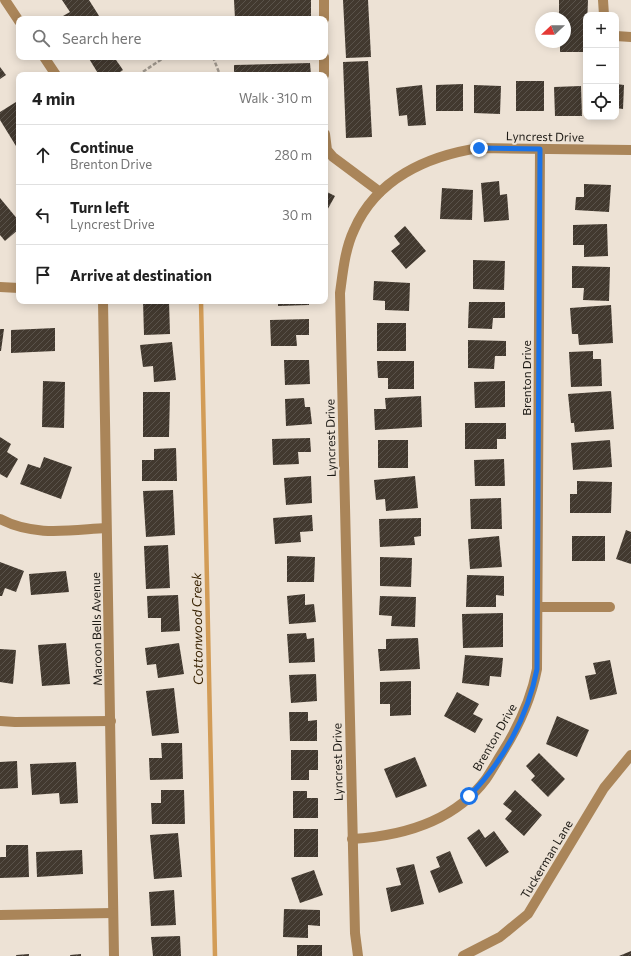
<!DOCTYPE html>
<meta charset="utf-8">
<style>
body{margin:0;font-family:Commissioner,sans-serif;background:#f2f2f2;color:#222}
.controls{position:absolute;right:12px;top:12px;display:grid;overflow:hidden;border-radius:8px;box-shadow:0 2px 10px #0003}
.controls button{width:36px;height:36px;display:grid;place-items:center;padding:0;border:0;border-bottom:1px solid #e0e0e0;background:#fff;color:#222;font:20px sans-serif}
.compass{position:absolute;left:535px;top:12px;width:36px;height:36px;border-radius:50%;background:#fff;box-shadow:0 2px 10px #0003;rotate:248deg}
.stop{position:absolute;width:12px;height:12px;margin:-9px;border:3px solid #1a73e8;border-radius:50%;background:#fff}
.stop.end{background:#1a73e8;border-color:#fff;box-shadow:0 1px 4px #0008}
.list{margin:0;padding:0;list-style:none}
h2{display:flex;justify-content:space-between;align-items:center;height:52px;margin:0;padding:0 16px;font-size:17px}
h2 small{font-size:13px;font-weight:400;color:#767676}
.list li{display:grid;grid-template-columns:26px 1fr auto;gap:12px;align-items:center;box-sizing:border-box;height:60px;padding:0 16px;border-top:1px solid #e0e0e0}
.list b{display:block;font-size:15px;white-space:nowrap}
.list p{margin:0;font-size:13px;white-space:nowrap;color:#767676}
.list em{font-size:13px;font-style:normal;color:#767676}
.icon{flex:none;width:22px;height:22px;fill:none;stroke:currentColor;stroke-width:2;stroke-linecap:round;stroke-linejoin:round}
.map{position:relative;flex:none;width:631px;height:956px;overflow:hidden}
.search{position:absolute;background:#fff;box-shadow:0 2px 10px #0003;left:16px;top:16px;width:312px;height:44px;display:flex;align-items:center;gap:10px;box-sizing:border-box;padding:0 14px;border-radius:8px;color:#767676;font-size:15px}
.panel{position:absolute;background:#fff;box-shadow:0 2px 10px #0003;left:16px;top:72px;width:312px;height:232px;border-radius:8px}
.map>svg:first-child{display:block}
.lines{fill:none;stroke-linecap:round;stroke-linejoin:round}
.stream{stroke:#d29c57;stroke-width:4.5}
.building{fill:url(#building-hatch)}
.path{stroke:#a0988e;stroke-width:2.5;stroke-dasharray:4 2;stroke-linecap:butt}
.minor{stroke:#aa8559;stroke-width:10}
.route{stroke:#1a73e8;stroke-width:5}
.labels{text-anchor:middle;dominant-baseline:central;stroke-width:4;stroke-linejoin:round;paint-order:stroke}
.street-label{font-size:12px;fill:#1d1a15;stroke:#ede2d5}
.water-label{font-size:13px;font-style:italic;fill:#3a2404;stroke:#ede2d5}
</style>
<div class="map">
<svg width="631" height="956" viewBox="0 0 631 956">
<defs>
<pattern id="building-hatch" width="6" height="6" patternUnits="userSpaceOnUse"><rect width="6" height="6" fill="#42392f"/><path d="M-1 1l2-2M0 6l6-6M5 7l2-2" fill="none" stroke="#5a534b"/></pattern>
</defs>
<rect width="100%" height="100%" fill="#ede2d5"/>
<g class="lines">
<polyline class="stream" points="201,301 215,956"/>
</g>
<g class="building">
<polygon points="62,0 89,0 101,19 64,19 63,16 70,12"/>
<polygon points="234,0 311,0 311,19 235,19"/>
<polygon points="343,0 368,0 371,57 346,58"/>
<polygon points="559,0 588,0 586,52 560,52 560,42 565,42 565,18 559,18"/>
<polygon points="88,57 114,57 123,70 116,75 99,75"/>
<polygon points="368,61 372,137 346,138 343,62"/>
<polygon points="310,63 311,75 234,75 234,65"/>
<polygon points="0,67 6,75 0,79"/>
<rect x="516" y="81" width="28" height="30"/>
<polygon points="463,84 463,111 436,111 436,85"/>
<polygon points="616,84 624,85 623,109 616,108"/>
<polygon points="422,85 426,125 408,126 407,115 399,116 396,88"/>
<polygon points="474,85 501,86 500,114 474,113"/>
<polygon points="581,86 582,116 555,116 554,87"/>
<polygon points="16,102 19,106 19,144 16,146 0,120 0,112"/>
<polygon points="594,117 612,117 612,119 594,118"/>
<polygon points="499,181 500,195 507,194 509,220 484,222 481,183"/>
<polygon points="584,184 611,185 609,212 575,210 576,197 584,197"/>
<polygon points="442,188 473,190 472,220 440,219"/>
<polygon points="325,191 335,196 325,214"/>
<polygon points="0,198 19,221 19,229 5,241 0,235"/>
<polygon points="607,224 608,256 584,257 584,245 573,245 573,225"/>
<polygon points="405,226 426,251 406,269 391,251 400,244 394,236"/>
<polygon points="473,260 505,261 504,290 473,289"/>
<polygon points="572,266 610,267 609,301 583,300 584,288 572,288"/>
<polygon points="374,281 410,283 409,311 385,310 385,301 373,300"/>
<polygon points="143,301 169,301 170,334 144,335"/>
<polygon points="278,301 309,301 309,305 278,306"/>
<polygon points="469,302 505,302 505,318 493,318 492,329 468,328"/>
<polygon points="611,305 613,343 579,345 578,334 572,334 570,308"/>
<polygon points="309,319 309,335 296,335 297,346 271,346 270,320"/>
<rect x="377" y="323" width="29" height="28"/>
<polygon points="55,328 55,351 11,353 11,330"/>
<polygon points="0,329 4,329 1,351 0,351"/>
<polygon points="468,340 506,341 506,356 495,356 494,369 468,368"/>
<polygon points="172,342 176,380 154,382 153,366 143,367 140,345"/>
<polygon points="593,351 593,359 601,359 602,386 571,387 569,352"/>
<polygon points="284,360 309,360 310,384 285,385"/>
<polygon points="377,361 414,361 414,389 388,389 388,378 378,378"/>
<polygon points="43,381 65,382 64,428 42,427"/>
<polygon points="505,381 505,407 475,408 474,382"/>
<polygon points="611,391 614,429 575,432 574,423 571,423 568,394"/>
<polygon points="143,392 170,392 169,437 143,437"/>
<polygon points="421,396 422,427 375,430 374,409 386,409 385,398"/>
<polygon points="304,398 305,407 310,407 312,424 286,426 285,399"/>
<polygon points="465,423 506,423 506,439 497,439 497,449 465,449"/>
<polygon points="0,437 11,444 7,452 18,459 7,478 0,474"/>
<polygon points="310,438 311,452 298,452 299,464 273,465 272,439"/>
<rect x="378" y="440" width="30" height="28"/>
<polygon points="610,440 612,467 573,470 571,443"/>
<polygon points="176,448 177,481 142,481 142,460 154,460 154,449"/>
<polygon points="44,457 72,467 61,499 20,484 28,464 40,468"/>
<polygon points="504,459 505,486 475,486 474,460"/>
<polygon points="311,476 312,503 286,505 284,478"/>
<polygon points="415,476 418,508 386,511 385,499 376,500 374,480"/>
<polygon points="577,481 612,482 611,513 570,513 570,494 577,494"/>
<polygon points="173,490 175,535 146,537 143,491"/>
<polygon points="501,498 502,529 471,529 470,499"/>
<polygon points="312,515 313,531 300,532 301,542 275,544 273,518"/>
<polygon points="421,518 421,536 414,537 415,545 380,547 379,519"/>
<polygon points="626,530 631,532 631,564 616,559"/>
<polygon points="499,536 502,567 470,569 468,539"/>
<rect x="572" y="536" width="33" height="25"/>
<polygon points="168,545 170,588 146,589 144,546"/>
<polygon points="287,556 315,557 314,582 287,582"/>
<polygon points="380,557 412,558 411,587 380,586"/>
<polygon points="0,562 24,571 16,592 5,588 2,596 0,596"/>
<polygon points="66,571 69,592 31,595 29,574"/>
<polygon points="467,575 504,576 504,596 496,595 496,607 466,607"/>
<polygon points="305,594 305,605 314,604 316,622 289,624 287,596"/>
<polygon points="178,595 180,631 161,632 161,618 148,618 147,596"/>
<polygon points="380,596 416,597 415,627 391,626 392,616 379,615"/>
<polygon points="503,613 503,647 463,648 462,614"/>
<polygon points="306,633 307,639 314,638 315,662 289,663 287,634"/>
<polygon points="418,638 420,669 380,671 378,649 386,649 386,639"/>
<polygon points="66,643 70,684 42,686 38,645"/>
<polygon points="179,643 184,674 158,678 156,664 147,665 145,648"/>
<polygon points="0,649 16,650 13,684 0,682"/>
<polygon points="465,655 503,658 501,677 490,676 489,686 462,683"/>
<polygon points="610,660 617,694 590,700 585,676 596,674 593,663"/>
<polygon points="316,674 317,701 291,703 289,675"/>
<polygon points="411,681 411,715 390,716 390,704 380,704 380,682"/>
<polygon points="174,688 179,733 152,736 146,691"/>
<polygon points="457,692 479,704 473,714 483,719 475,733 444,716"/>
<polygon points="289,712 308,712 308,721 317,720 317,741 290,741"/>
<polygon points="557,716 589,730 577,757 546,744"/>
<polygon points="161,743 182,743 183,779 150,780 149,758 162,758"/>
<polygon points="291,750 318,750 318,770 309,770 309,780 291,780"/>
<polygon points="539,753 565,779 548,797 531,780 535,776 526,766"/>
<polygon points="415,757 427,786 396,798 384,769"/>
<polygon points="17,761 18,788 0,789 0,762"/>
<polygon points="76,762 78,803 60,804 59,793 32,795 30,764"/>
<polygon points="161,790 184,790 185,824 152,824 151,803 161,803"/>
<polygon points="515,790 542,815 524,836 505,819 512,811 503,804"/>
<polygon points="293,791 307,791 307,798 318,798 318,818 293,818"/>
<rect x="294" y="829" width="24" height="28"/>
<polygon points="479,829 485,838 494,831 509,852 486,867 467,838"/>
<polygon points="178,833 182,877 154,879 150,835"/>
<polygon points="6,845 28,845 29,877 0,878 0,857 6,857"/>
<polygon points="82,850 83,874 37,877 36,852"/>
<polygon points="450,851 463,883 439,893 430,871 440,867 436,857"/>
<polygon points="414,864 424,904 391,912 386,888 401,885 396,868"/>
<polygon points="314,870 323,895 300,903 291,878"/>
<polygon points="174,890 176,925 151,926 149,892"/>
<polygon points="284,909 320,910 320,926 308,925 308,938 283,937"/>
<polygon points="180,936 181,956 153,956 151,937"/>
<rect x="297" y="945" width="25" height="11"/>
<polygon points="631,951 631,956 619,956"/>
<polygon points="29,954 29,956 16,956 16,955"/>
<polygon points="81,954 81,956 70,956 70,955"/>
</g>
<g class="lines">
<g class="path">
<polyline points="213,57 220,75"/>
<polyline points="138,75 165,57"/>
</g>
<g class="minor">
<polyline points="5,0 19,21"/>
<polyline points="603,0 604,15"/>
<polyline points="324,19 324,0"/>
<polyline points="616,36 631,37"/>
<polyline points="44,57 56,75"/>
<polyline points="324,57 324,75"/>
<polyline points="325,134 327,150 333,157 380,192"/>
<polyline points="0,287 19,288"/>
<polyline points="103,301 114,956"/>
<path d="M 0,519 C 34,537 70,530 106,528"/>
<polyline points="538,607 610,607"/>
<polyline points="0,721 15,722 111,721"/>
<path d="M 352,839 C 403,836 454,822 486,779 C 492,770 497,761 502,753 C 519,726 531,700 537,669 L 540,149"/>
<polyline points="0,915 113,913"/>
<path d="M 358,956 L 355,933 L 340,293 C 343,271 345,249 354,230 C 376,179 427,156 479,148 L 631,150"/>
<polyline points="463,956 500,937 528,914 604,788 631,755"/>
</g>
</g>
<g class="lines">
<path class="route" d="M 469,796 C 503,762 528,716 537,669 L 540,149 L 479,148"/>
</g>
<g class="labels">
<g class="street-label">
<text transform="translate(545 136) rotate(1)">Lyncrest Drive</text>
<text transform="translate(526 378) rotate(-90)">Brenton Drive</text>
<text transform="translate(330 438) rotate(-91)">Lyncrest Drive</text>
<text transform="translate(96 629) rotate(-91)">Maroon Bells Avenue</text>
<text transform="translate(494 737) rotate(-60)">Brenton Drive</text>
<text transform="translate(337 762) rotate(-91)">Lyncrest Drive</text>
<text transform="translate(546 859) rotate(-59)">Tuckerman Lane</text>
</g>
<g class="water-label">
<text transform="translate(197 629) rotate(-91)">Cottonwood Creek</text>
</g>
</g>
</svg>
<div class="controls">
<button>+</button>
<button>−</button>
<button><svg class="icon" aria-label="locate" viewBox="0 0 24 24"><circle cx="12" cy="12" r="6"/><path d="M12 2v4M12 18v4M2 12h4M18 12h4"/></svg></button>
</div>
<svg class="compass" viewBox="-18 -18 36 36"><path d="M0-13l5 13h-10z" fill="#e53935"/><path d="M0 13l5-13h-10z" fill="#767676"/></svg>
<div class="stop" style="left:469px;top:796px"></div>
<div class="stop end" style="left:479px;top:148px"></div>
<div class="search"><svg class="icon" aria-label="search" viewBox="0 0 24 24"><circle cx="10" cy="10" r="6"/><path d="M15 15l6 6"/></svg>Search here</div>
<section class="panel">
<h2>4 min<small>Walk · 310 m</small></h2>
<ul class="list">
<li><svg class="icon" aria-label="ahead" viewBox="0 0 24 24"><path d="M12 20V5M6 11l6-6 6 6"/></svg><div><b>Continue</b><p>Brenton Drive</p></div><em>280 m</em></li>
<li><svg class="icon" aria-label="left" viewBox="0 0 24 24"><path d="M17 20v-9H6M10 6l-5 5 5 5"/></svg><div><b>Turn left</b><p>Lyncrest Drive</p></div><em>30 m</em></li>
<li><svg class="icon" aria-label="arrive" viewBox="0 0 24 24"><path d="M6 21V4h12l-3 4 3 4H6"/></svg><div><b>Arrive at destination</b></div></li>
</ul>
</section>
</div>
